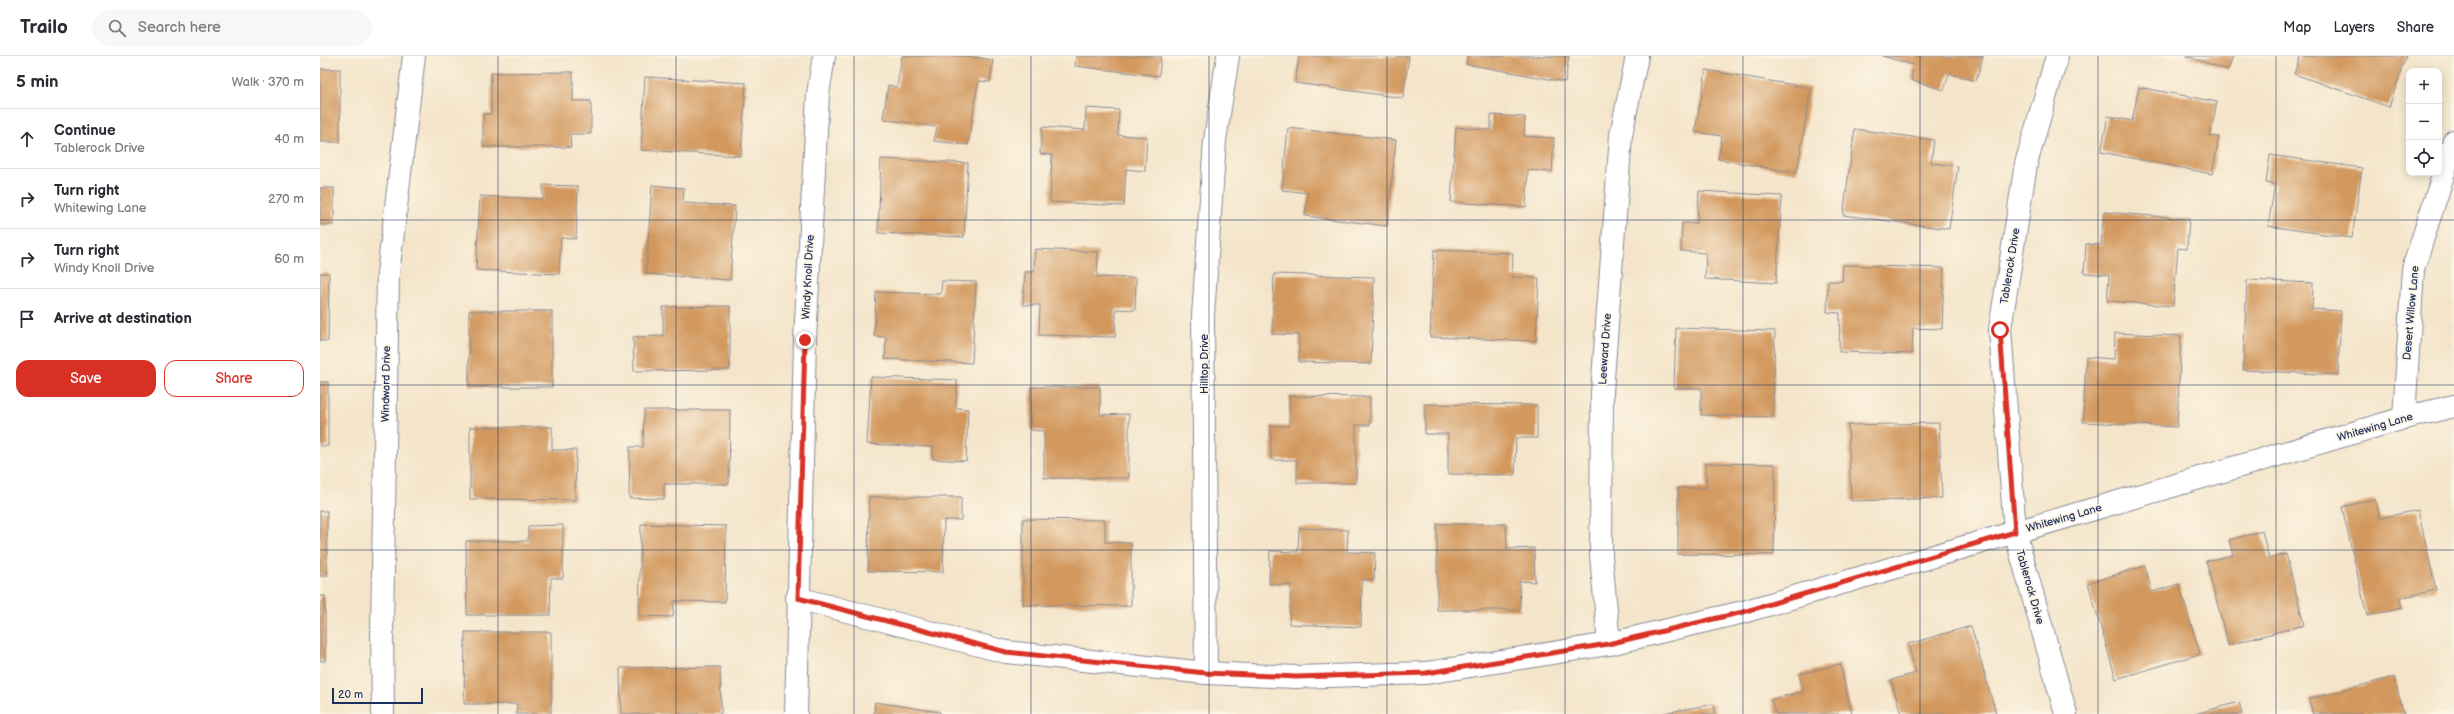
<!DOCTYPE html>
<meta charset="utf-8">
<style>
body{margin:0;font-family:"Balsamiq Sans",sans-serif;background:#f7f7f7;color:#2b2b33}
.controls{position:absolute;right:12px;top:12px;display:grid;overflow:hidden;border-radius:8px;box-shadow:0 2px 10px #0003}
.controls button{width:36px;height:36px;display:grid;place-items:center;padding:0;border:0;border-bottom:1px solid #e1e1e2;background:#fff;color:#2b2b33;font:20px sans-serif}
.scale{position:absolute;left:12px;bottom:10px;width:91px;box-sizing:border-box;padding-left:4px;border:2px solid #1b2f5e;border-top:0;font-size:11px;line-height:14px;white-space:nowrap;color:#1b2f5e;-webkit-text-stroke:3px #fcf5e5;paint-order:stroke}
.stop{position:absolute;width:12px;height:12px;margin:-9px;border:3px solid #d93025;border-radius:50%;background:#fff}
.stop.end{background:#d93025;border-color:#fff;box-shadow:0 1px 4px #0008}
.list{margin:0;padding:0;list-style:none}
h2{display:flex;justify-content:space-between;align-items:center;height:52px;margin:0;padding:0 16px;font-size:17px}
h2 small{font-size:13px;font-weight:400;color:#7c7c81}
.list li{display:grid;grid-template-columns:26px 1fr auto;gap:12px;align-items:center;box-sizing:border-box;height:60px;padding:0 16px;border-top:1px solid #e1e1e2}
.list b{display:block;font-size:15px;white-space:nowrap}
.list p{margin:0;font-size:13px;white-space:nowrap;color:#7c7c81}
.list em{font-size:13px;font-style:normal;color:#7c7c81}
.actions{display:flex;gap:8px;padding:12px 16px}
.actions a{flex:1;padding:9px 0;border:1px solid #d93025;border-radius:12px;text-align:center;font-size:14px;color:#d93025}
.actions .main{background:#d93025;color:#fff}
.icon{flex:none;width:22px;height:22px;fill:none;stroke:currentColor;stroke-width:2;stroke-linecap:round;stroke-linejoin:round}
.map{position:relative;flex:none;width:2134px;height:658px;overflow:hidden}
header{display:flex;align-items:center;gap:24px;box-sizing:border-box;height:56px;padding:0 20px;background:#fff;border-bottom:1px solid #e1e1e2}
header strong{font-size:19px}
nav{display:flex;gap:22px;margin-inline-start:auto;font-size:14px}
.search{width:280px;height:36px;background:#f7f7f7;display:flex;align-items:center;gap:10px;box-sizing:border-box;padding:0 14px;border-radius:22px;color:#7c7c81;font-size:15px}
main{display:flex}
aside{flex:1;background:#fff}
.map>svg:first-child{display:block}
.building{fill:#d2985d}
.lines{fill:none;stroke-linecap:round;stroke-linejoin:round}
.minor-casing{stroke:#888a94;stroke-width:24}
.minor{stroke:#fff;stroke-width:22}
.route{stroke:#d93025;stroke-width:5}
.grid{fill:none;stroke:#1b2f5e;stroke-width:1;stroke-opacity:0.55}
.labels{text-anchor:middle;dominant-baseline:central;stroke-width:3.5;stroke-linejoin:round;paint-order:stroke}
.street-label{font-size:11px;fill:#1b2f5e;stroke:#fcf5e5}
</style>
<header>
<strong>Trailo</strong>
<div class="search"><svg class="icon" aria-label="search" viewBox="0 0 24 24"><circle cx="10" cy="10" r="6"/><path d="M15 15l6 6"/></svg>Search here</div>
<nav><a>Map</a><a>Layers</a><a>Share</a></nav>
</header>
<main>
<aside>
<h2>5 min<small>Walk · 370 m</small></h2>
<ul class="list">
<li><svg class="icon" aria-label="ahead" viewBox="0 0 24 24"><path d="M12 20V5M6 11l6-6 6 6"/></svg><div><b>Continue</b><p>Tablerock Drive</p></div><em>40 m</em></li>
<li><svg class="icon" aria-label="right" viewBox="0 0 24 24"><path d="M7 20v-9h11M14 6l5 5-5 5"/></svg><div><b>Turn right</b><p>Whitewing Lane</p></div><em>270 m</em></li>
<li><svg class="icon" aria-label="right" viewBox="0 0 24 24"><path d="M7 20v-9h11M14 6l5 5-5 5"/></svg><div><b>Turn right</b><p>Windy Knoll Drive</p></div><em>60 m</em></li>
<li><svg class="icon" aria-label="arrive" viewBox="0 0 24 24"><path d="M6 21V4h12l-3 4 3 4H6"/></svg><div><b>Arrive at destination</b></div></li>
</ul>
<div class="actions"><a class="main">Save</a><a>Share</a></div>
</aside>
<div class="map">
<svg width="2134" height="658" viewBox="0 0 2134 658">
<rect width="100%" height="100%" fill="#fcf5e5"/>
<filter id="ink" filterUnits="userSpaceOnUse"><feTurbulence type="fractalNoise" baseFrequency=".025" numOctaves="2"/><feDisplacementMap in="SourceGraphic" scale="8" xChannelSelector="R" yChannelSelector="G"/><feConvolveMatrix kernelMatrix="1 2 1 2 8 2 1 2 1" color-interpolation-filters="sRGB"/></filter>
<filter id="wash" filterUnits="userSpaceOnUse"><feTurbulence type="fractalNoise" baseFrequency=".012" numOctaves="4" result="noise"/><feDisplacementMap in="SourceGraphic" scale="16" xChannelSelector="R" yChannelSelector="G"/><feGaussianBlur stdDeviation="0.9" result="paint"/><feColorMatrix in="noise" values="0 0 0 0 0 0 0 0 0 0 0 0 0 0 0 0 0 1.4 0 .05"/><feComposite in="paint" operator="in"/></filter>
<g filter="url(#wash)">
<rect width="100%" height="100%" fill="#f4e5ca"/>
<g id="blocks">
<g class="building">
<polygon points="582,0 646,0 673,4 670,26 658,25 648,89 614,85 617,71 563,63 568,29 577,31"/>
<polygon points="756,0 841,0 839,20 755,10"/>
<polygon points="979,0 1089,0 1083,42 975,27"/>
<polygon points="1147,0 1249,0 1245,26 1146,8"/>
<polygon points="1562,0 1663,0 1656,25 1629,17 1624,34 1591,24 1594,9"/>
<polygon points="1866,0 1913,0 1908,14"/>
<polygon points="1980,0 2086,0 2069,51 1974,18"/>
<rect x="0" y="13" width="20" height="73"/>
<polygon points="1386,14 1491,32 1477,117 1398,103 1402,80 1375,76"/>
<polygon points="253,16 253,45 271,45 271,78 250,78 251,91 163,91 163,58 171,58 171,17"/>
<polygon points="325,21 426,27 421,100 321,94"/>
<polygon points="1819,31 1897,46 1890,80 1899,81 1892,118 1781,96 1788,60 1812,65"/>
<polygon points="766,52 799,54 798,79 827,81 825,115 806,113 804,150 730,146 732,99 720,98 722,71 765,74"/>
<polygon points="1171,59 1205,61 1204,80 1234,82 1232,116 1208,114 1206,151 1131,146 1136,71 1171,74"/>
<polygon points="968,72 1076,84 1067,170 985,160 988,137 962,134"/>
<polygon points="1535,73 1614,84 1611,107 1638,110 1629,173 1523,159"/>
<polygon points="1950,99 2042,112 2032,182 1948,170 1955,128 1946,127"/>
<polygon points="561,103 648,107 644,181 558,177"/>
<polygon points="223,129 258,130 256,183 241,182 239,218 156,214 160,140 223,143"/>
<polygon points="332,129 364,132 363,147 415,150 410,224 326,218"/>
<rect x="0" y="132" width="14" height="37"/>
<polygon points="1379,135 1462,140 1456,227 1385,223 1386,197 1361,195 1362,167 1377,167"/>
<polygon points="1784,156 1869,163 1867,193 1858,192 1853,250 1787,245 1789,219 1764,217 1766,188 1781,189"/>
<polygon points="715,193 778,196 777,221 816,222 815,254 796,253 795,281 719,279 720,249 703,249 705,216 714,216"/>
<polygon points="1114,194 1193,197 1192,221 1219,222 1216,285 1110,281"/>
<polygon points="1523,209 1624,212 1622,273 1593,272 1592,298 1519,296 1520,257 1507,256 1508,225 1522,225"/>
<polygon points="0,217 9,217 8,285 0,285"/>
<polygon points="954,218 1054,221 1051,308 979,306 979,279 952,278"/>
<polygon points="1927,224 1993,227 1992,253 2021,255 2018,319 1923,314"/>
<polygon points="622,225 656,226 652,307 565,303 566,281 554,280 556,236 621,238"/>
<polygon points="410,250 410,314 314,315 313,281 343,280 343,251"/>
<rect x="149" y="255" width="83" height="76"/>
<polygon points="1356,272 1455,275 1453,361 1381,359 1381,332 1354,332"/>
<polygon points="1795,277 1861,280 1857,371 1763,366 1766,301 1794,303"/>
<polygon points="551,321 637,324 636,352 648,353 646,405 613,403 613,391 547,388"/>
<rect x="0" y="326" width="8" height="64"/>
<polygon points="711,331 780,331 780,359 809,358 809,422 724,422 724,375 710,374"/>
<polygon points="969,340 1050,341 1050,369 1036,369 1036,427 977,427 977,404 951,404 951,370 969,370"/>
<polygon points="1105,348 1217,349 1217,382 1196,382 1195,419 1128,418 1128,378 1105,378"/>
<polygon points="324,354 410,354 409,428 344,428 344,443 309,442 310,391 323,391"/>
<polygon points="1619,367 1622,442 1531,445 1528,369"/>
<polygon points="150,371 232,371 232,394 256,394 255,444 150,443"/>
<polygon points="1386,407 1455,408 1454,499 1358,498 1358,432 1386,432"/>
<polygon points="549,441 641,441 641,464 624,464 623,516 548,515"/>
<polygon points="2055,443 2060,462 2098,454 2116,534 2079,542 2082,552 2047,560 2022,451"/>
<rect x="0" y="455" width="7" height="65"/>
<polygon points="703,463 785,464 785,486 811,487 811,550 703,549"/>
<polygon points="321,468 406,470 405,546 354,545 353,561 319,560"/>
<polygon points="1117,468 1186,468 1187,493 1214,492 1215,526 1199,525 1200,554 1117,554"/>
<polygon points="243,469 243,522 231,522 230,559 147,559 146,485 208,485 208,470"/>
<polygon points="979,472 1028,474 1027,496 1055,497 1054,524 1042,523 1041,571 969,568 971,529 949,528 950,495 978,496"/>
<polygon points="1942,475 1949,503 1966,498 1984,569 1908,589 1886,505 1913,499 1909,484"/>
<polygon points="1825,510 1832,536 1859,528 1880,598 1796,623 1768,527"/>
<rect x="0" y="540" width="5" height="65"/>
<polygon points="1651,570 1676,658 1581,658 1571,624 1596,617 1588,588"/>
<polygon points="145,576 231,576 231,658 196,658 197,648 144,648"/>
<polygon points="1520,608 1532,658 1455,658 1451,643 1483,636 1479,618"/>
<polygon points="400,611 401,658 301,658 300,612"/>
<polygon points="2074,621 2084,658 1993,658 1989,643"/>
<polygon points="555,646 620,656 620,658 554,658"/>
<polygon points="1919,646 1922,658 1875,658"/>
<polygon points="1394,648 1395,658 1344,658 1344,657"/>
</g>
</g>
</g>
<g filter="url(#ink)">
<use href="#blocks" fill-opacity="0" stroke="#888a94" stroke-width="1"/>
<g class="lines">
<defs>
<g id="minor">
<polyline points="1737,0 1706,108 1680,273 1695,476 1746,658"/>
<polyline points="2084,362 2093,213 2134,85"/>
<polyline points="477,542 686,596 886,617 976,621 1106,617 1289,588 1423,556 2084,362 2134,350"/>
<polyline points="1289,588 1281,499 1282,336 1301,79 1317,0"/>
<polyline points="886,617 883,260 895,84 908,0"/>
<polyline points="63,658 62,574 68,218 94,0"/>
<polyline points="476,658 485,284 498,38 504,0"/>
</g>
</defs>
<use href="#minor" class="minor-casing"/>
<use href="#minor" class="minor"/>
</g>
</g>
<g class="lines" filter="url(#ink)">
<polyline class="route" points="485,284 478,542 686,596 886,617 976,621 1106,617 1288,588 1423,556 1695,476 1680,274"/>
</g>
<path class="grid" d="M 178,0 L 178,658M 356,0 L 356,658M 534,0 L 534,658M 711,0 L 711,658M 889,0 L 889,658M 1067,0 L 1067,658M 1245,0 L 1245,658M 1423,0 L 1423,658M 1600,0 L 1600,658M 1778,0 L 1778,658M 1956,0 L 1956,658M 0,164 L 2134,164M 0,329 L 2134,329M 0,494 L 2134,494"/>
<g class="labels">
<g class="street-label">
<text transform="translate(1690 210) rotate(-81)">Tablerock Drive</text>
<text transform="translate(488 221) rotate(-87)">Windy Knoll Drive</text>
<text transform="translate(2091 257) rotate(-85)">Desert Willow Lane</text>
<text transform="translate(1285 293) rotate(-86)">Leeward Drive</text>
<text transform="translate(884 308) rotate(-90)">Hilltop Drive</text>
<text transform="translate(66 328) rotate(-89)">Windward Drive</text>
<text transform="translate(2055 371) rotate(-16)">Whitewing Lane</text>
<text transform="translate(1744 462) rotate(-16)">Whitewing Lane</text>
<text transform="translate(1710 531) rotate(74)">Tablerock Drive</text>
</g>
</g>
</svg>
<div class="controls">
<button>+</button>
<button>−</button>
<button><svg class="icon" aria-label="locate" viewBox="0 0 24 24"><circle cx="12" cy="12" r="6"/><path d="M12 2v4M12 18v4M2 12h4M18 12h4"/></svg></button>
</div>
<div class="scale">20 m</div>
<div class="stop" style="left:1680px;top:274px"></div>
<div class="stop end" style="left:485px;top:284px"></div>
</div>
</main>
